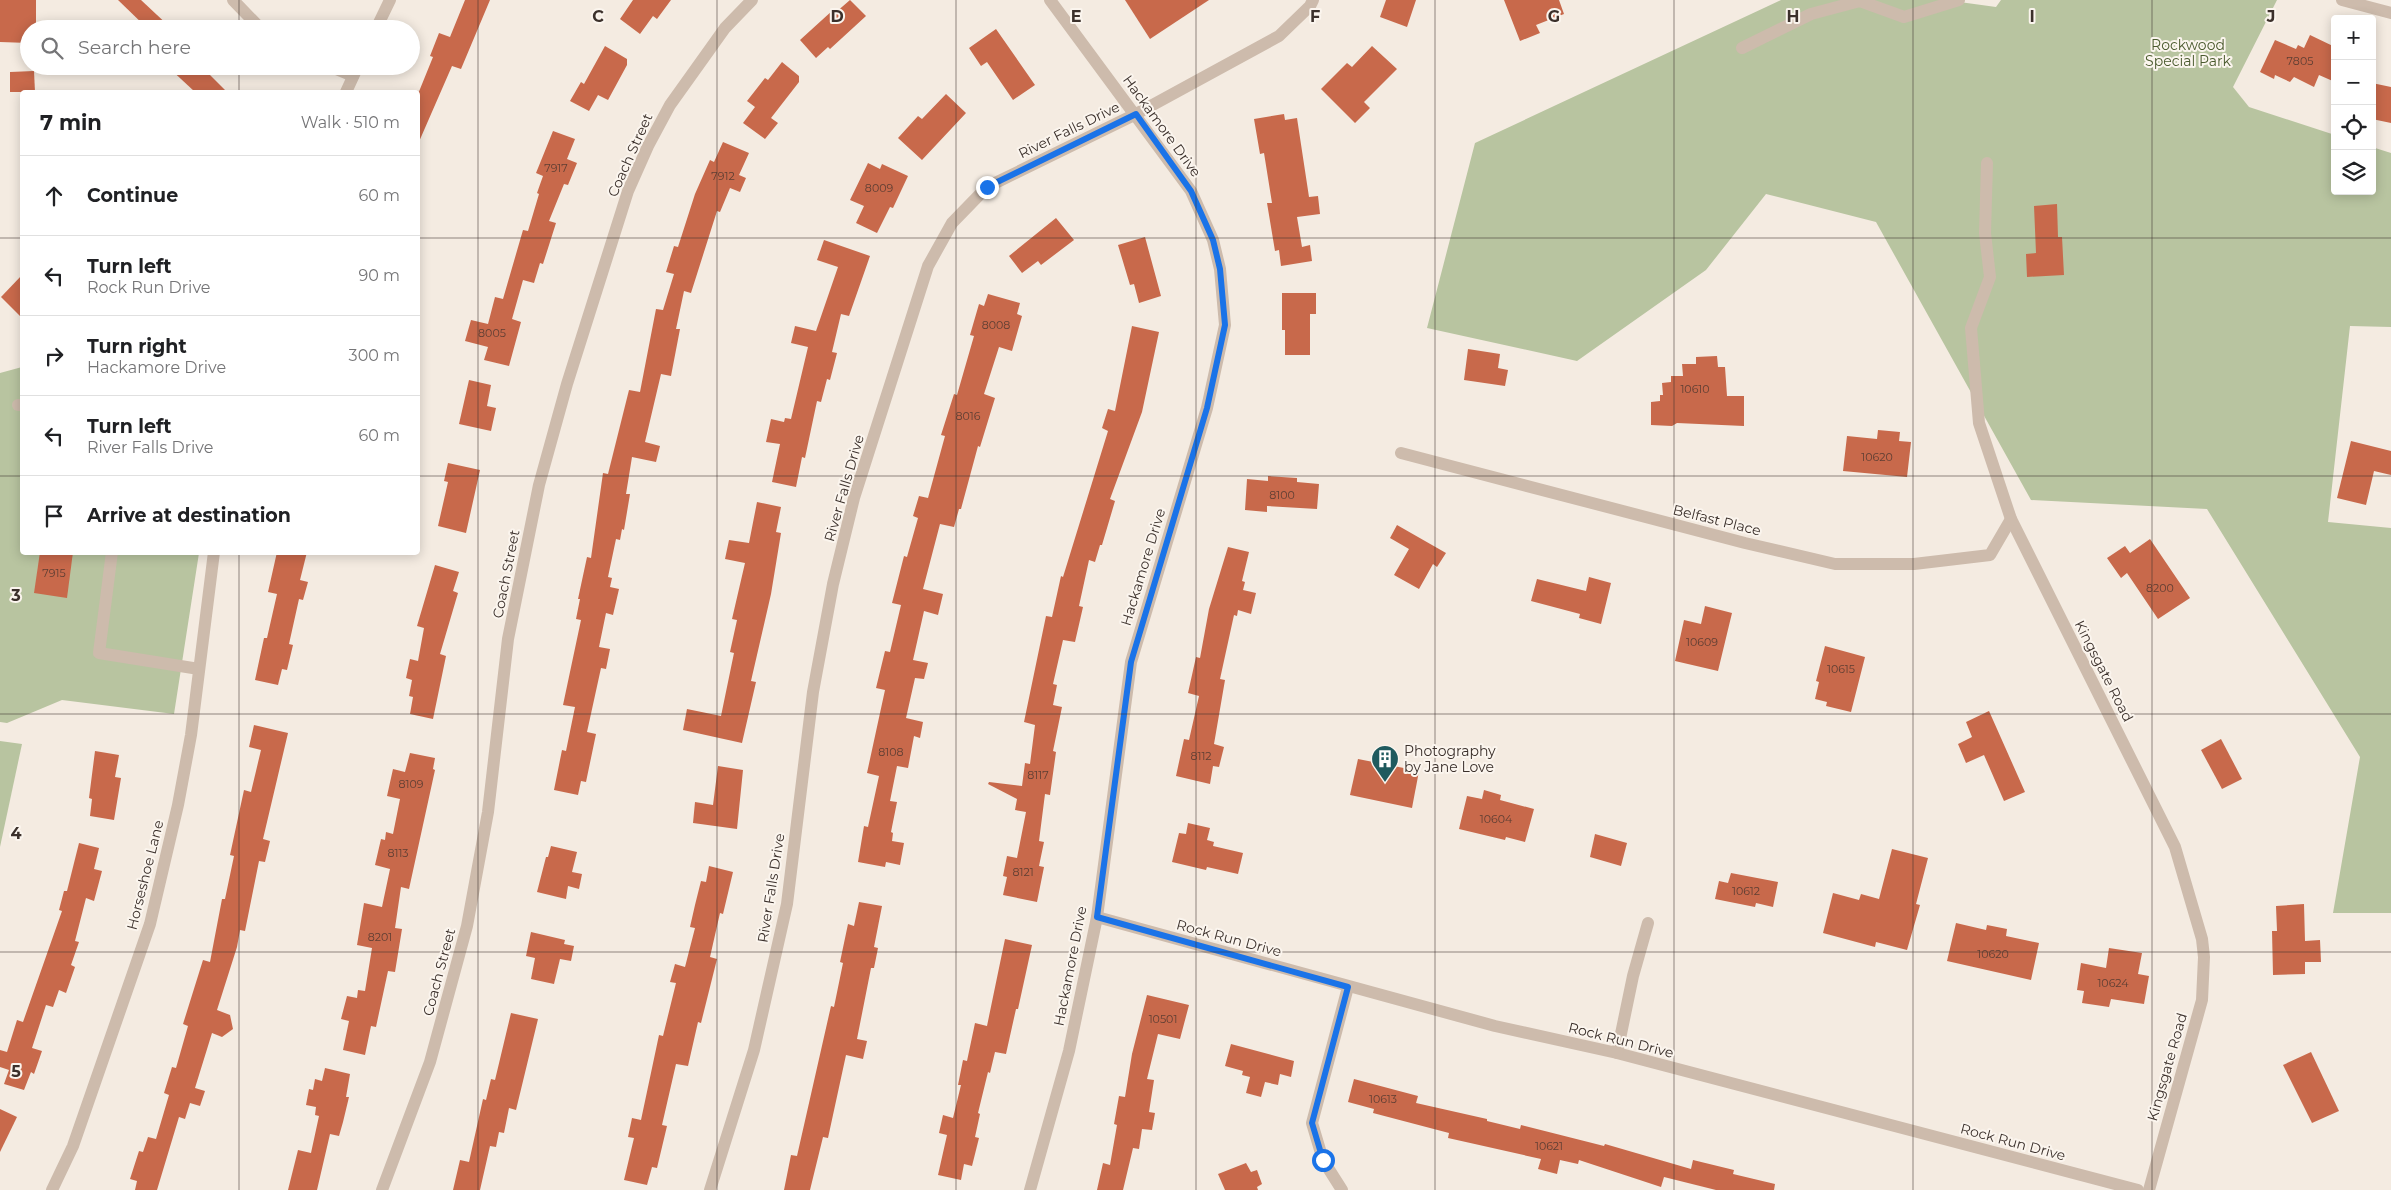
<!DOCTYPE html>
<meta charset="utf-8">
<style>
body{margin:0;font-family:Montserrat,sans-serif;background:#f2f2f2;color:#202124}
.controls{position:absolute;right:15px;top:15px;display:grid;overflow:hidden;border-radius:5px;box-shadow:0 2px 12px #0003}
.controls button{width:45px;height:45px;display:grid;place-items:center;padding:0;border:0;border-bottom:1px solid #e0e0e0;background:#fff;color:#202124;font:25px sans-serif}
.stop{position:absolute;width:15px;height:15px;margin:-11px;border:4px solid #1a73e8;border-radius:50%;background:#fff}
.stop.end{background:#1a73e8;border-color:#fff;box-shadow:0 1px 5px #0008}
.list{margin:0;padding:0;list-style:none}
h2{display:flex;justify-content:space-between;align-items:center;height:65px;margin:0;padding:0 20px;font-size:21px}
h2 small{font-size:16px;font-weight:400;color:#757577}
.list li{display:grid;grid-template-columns:32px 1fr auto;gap:15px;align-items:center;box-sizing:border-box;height:80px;padding:0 20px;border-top:1px solid #e0e0e0}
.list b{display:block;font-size:19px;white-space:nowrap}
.list p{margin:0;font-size:16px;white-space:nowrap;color:#757577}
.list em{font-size:16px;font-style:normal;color:#757577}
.icon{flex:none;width:28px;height:28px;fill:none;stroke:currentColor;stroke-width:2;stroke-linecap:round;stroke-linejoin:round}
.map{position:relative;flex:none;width:2391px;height:1190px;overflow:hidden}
.search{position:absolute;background:#fff;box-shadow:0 2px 12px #0003;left:20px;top:20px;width:400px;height:55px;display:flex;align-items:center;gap:12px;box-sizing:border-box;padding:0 18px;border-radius:28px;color:#757577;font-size:19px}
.panel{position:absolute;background:#fff;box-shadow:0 2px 12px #0003;left:20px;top:90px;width:400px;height:465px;border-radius:5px}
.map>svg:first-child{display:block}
.green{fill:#b8c4a0}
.building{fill:#c8694b}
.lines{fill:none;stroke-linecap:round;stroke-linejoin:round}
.minor{stroke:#cdbbac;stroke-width:12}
.route{stroke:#1a73e8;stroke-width:6}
.grid{fill:none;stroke:#3b302b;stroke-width:1;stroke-opacity:0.55}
.labels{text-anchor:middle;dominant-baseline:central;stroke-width:4;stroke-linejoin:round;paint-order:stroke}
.number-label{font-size:11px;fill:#5e3e33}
.park-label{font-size:14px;fill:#4a5a2e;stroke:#fbf5ee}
.street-label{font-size:14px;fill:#3b302b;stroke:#fbf5ee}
.poi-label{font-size:14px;fill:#3b302b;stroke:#fbf5ee;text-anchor:start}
.grid-label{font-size:16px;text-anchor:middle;font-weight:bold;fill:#3b302b;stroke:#fbf5ee;stroke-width:4;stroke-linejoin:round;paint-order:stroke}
</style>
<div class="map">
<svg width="2391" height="1190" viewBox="0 0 2391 1190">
<rect width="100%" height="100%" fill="#f4ebe1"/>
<g class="green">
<polygon points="1781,0 1945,0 1996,7 2001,0 2277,0 2233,87 2249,107 2335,135 2335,191 2372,191 2372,147 2391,153 2391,327 2350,326 2328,522 2391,528 2391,913 2333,913 2360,757 2207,509 2031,500 1876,222 1766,194 1706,270 1577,361 1427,328 1475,143"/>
<polygon points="22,367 22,552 199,553 174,714 62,700 7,723 0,722 0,373"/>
<polygon points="0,741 22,744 0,847"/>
</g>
<g class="building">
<polygon points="0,0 36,0 36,29 29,29 29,43 0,42"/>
<polygon points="118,0 141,0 172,29 148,29"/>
<polygon points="465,0 490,0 461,69 452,66 418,144 418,94 433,57 430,56 439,33 450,37"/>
<polygon points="633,0 671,0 657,19 653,16 640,34 620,19"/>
<polygon points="850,0 866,16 830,49 828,47 816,58 800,40 833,10 835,13"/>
<polygon points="1125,0 1209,0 1150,39"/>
<polygon points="1386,0 1416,0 1407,27 1380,17"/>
<polygon points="1504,0 1559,0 1564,14 1536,25 1540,33 1520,41"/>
<polygon points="996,29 1035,85 1013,100 987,62 981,66 969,48"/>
<polygon points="2310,35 2335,47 2335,82 2319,75 2314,87 2294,77 2290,82 2275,75 2274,79 2260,72 2275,40 2296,49 2298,45 2304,48"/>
<polygon points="605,46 627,59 627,65 608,100 598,95 589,111 570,101 581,82 584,84"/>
<polygon points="1372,46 1397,69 1364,102 1370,108 1355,123 1321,89 1347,63 1352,67"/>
<polygon points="782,62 799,76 799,82 771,118 778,123 765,139 743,123 755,107 747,101 765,78 768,80"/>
<polygon points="167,66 201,66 227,92 195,92"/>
<polygon points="34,71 35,92 10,92 10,72"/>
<polygon points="2372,83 2391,87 2391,123 2372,119"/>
<polygon points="946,94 966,113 922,160 898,138 918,116 922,119"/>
<polygon points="1284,114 1285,120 1297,118 1309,197 1318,196 1320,214 1297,217 1302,247 1310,245 1312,261 1281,266 1279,250 1275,251 1267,203 1272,203 1264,153 1260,154 1254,119"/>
<polygon points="553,131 575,139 567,159 577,163 568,185 564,184 549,221 556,223 543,264 540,263 534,283 523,280 512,319 521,322 509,366 484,360 488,347 465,341 471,320 488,324 495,297 503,299 523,230 528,231 539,194 537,193 543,176 536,173"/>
<polygon points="723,142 749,153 739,175 746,178 740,192 730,188 720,212 717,211 691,293 684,291 676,329 680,329 671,376 661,374 645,442 660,446 656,462 632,457 626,494 630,494 624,530 622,529 620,540 616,539 608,577 612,578 610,587 619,589 613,615 606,613 599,647 610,649 606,669 601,668 587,732 596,734 586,782 581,781 578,795 554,790 562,750 566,751 575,707 563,705 581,620 576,619 580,599 578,599 587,557 591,558 603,473 608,474 629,390 640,392 656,309 663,310 674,274 666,272 674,246 678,247 695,194 710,160 714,162"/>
<polygon points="868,163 880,169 882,164 908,176 893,208 890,207 877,233 856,223 864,206 850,200"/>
<polygon points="2057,204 2058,237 2062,237 2064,275 2027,277 2026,254 2036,253 2034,206"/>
<polygon points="1056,218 1074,240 1041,265 1038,261 1022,273 1009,256"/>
<polygon points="1145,237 1161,296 1139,303 1134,284 1130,285 1118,245"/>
<polygon points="824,240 870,256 849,316 841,314 832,352 837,353 830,380 827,379 821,402 817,401 805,458 802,457 796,487 772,482 780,444 766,442 771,419 784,422 785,418 791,419 808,347 791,343 795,326 816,331 838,267 817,260"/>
<polygon points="22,275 22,318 1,297"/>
<polygon points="1282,293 1316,293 1316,314 1310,314 1310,355 1285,355 1285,330 1282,330"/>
<polygon points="988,294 1020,303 1017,314 1022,316 1012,351 999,347 984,394 995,398 980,447 978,446 961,509 959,509 954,527 940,524 923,589 943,594 938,615 924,611 913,660 928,663 924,679 915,678 906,718 923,722 920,738 914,736 908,768 897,766 890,801 897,802 891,832 893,833 892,841 904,843 900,865 886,862 885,867 858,862 864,826 868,827 879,776 867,773 885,690 876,688 885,651 890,652 901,605 892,603 904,556 907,557 918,518 913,516 919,496 928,498 945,436 941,435 954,394 957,395 974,336 970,335 979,304 984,306"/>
<polygon points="1132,326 1159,332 1142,412 1110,499 1115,501 1102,545 1100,545 1095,562 1089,560 1079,606 1083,607 1075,642 1063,640 1053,684 1057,685 1053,705 1062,707 1053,751 1056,752 1050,795 1045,794 1039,841 1044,842 1039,866 1044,867 1037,902 1003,895 1007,877 1003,876 1007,856 1017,858 1026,812 1015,810 1017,799 988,784 989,782 1022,786 1025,763 1030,764 1035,725 1024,722 1046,616 1052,617 1061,576 1063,577 1108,431 1102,428 1108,409 1115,411"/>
<polygon points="1468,349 1500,354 1498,368 1508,370 1505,386 1464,380"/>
<polygon points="1717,356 1718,367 1725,367 1727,396 1744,396 1744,426 1677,423 1672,426 1651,425 1651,402 1660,401 1660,395 1663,395 1662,383 1671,382 1671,376 1683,376 1682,364 1696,364 1696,357"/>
<polygon points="469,380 491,385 487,406 496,408 491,431 459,424"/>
<polygon points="1878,430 1900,432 1899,441 1911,442 1907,477 1843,471 1847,436 1877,439"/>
<polygon points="2351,441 2391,451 2391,475 2374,471 2366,505 2337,498"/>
<polygon points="448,463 480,470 466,533 438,526 448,482 444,481"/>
<polygon points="1268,476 1297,478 1297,482 1319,484 1317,509 1267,506 1267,512 1245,510 1247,479 1268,481"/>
<polygon points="757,502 781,507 776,532 781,533 771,594 751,681 756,682 742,743 683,730 687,709 721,716 734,653 730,652 737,620 732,619 745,563 725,559 729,540 749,543"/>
<polygon points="1397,525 1446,553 1437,567 1433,564 1419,589 1394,575 1409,549 1390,538"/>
<polygon points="2150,539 2190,598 2158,619 2127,573 2121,578 2107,558 2125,546 2130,553"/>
<polygon points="1228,547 1249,552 1242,581 1245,582 1243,590 1256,593 1251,614 1238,610 1237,616 1234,615 1220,679 1225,680 1214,744 1224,747 1219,767 1213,766 1210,784 1176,776 1184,739 1189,740 1199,696 1188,693 1196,657 1200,658 1209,609"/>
<polygon points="40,552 73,552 67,598 34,593"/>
<polygon points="277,552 307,552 300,580 308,582 303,600 299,599 289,644 293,645 287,670 282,669 278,685 255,680 264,638 267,638 277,594 268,592"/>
<polygon points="435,565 459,572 453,591 458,593 440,654 446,656 433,719 410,714 413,697 409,696 412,680 406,678 410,659 418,661 424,628 417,626"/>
<polygon points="1589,577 1611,583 1601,624 1579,618 1580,614 1531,601 1537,579 1586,591"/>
<polygon points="1705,606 1732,613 1718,671 1675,661 1684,620 1701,624"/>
<polygon points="1825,646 1865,657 1851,712 1826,706 1827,702 1815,699 1819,682 1816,681"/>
<polygon points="1989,711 2025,792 2004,801 1984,755 1966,763 1958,744 1972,737 1966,722"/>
<polygon points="254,725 288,733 263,839 270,841 265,862 259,861 245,931 240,930 237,947 217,1010 230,1015 233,1029 222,1037 212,1033 195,1088 205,1091 200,1106 190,1103 185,1119 179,1117 157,1190 135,1190 137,1181 130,1179 139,1151 143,1152 148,1137 156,1139 169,1095 164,1093 172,1067 176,1068 188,1026 183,1024 203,960 210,962 222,899 225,899 234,856 230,855 244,790 251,792 261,750 249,747"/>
<polygon points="2221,739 2242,779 2222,789 2201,750"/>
<polygon points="95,751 119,755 115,777 121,778 114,820 90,816 92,799 89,798"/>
<polygon points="410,753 435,758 433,769 435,770 409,889 401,887 395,928 402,929 395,972 388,971 376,1027 371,1026 365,1055 343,1050 349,1021 341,1019 347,996 357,998 358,990 365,991 372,948 357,945 364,903 382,907 390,869 375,865 381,839 385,840 386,832 393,834 400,799 387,796 393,769 405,772"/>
<polygon points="1358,759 1419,771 1412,808 1350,795"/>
<polygon points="718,766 743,770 737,829 693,823 695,802 713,805"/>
<polygon points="1484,790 1501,795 1500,800 1534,809 1525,842 1506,837 1505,840 1459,829 1467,796 1482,799"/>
<polygon points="1188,823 1210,828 1207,840 1214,842 1213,846 1243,853 1238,874 1207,867 1206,870 1172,862 1179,833 1186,834"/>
<polygon points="1595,834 1627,843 1621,866 1590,857"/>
<polygon points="79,843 99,848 94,869 102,871 94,901 86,898 75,941 79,942 71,965 75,967 66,993 59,990 53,1007 46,1005 32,1048 42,1051 34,1074 31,1072 24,1090 4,1084 9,1070 0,1067 0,1050 7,1052 17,1020 23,1022 62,911 59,910 64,891 67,891"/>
<polygon points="551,846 577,852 572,872 582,874 579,889 568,886 566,899 537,892 546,857 548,857"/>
<polygon points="1892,849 1928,858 1916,904 1920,905 1907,950 1876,942 1875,947 1823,933 1833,893 1859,900 1861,894 1879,899"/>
<polygon points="709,866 733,872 723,914 720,913 710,957 717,959 701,1023 698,1022 688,1066 676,1064 662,1125 667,1126 657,1168 652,1167 647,1185 624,1180 634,1138 628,1137 632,1118 641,1120 659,1035 663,1036 676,983 670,982 675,964 685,967 695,928 690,927 695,905 701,881 706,882"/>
<polygon points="1731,873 1778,882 1773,907 1756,903 1755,907 1715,899 1719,881 1728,883"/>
<polygon points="859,902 882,906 874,947 878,948 874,968 871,968 857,1039 867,1041 863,1059 846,1055 828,1138 823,1137 810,1190 784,1190 791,1155 797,1156 831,1006 834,1007 843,963 840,962 848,924 854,926"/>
<polygon points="2304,904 2305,941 2320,940 2321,962 2305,962 2305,974 2273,975 2272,931 2277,931 2276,906"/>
<polygon points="1956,923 1986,930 1987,925 2007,929 2006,936 2039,943 2031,980 1947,961"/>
<polygon points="531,932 565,940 564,944 574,946 571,961 560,959 554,984 531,979 535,958 526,956"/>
<polygon points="1005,939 1032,945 1018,1009 1016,1009 1006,1054 995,1052 990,1073 988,1072 978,1113 980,1114 975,1137 979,1138 972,1166 964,1164 961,1180 938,1175 947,1135 939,1133 943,1115 953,1118 961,1085 958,1085 963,1060 967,1061 975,1023 987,1026"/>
<polygon points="2109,948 2142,953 2138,974 2149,976 2144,1004 2111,999 2109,1007 2082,1003 2084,991 2077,990 2081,963 2106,968"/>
<polygon points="1147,995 1189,1005 1180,1039 1158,1034 1147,1079 1154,1080 1149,1112 1155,1113 1152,1130 1142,1129 1139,1149 1133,1148 1123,1190 1097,1190 1103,1163 1110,1165 1117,1125 1114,1124 1119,1096 1125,1097 1132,1054"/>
<polygon points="511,1013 538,1019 516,1110 509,1108 504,1133 499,1132 496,1147 490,1146 480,1190 453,1190 460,1160 469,1162 483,1099 486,1100 491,1079 495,1080"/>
<polygon points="1231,1044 1294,1061 1291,1077 1280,1074 1278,1085 1265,1082 1261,1097 1246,1093 1250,1077 1242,1075 1243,1071 1225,1066"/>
<polygon points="2311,1052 2339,1111 2312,1123 2283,1065"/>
<polygon points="325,1068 350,1074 346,1097 349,1097 343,1122 339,1136 330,1134 317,1190 288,1190 298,1150 311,1153 319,1116 315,1115 316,1107 306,1105 309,1089 313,1090 315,1079 322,1081"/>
<polygon points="1354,1079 1418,1096 1416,1103 1487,1119 1487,1121 1520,1129 1521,1125 1604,1146 1605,1144 1691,1169 1693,1160 1734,1170 1733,1174 1775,1184 1774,1190 1716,1190 1664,1177 1661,1187 1579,1160 1578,1164 1560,1160 1557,1174 1538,1169 1541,1159 1448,1138 1449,1133 1373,1113 1374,1109 1348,1102"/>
<polygon points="0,1109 17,1117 0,1152"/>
<polygon points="1246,1163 1251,1172 1257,1170 1262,1184 1257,1187 1258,1190 1225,1190 1218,1174"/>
</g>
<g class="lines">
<g class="minor">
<polyline points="233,0 261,29"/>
<polyline points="2342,0 2391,13"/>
<polyline points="376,29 390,0"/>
<polyline points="1742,48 1811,14 1860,1 1904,17 1959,0"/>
<polyline points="329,66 353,76"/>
<polyline points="346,92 358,66"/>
<polyline points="1987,163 1985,233 1990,277 1971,328 1979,423 2011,519 2175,847 2202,939 2204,957 2202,1000 2149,1190"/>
<polyline points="18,405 22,405"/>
<polyline points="1401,453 1745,543 1835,564 1914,564 1990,555 2011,519"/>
<polyline points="112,552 99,653 199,669"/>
<polyline points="1097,917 1495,1026 1617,1053 2138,1190"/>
<polyline points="1617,1053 1633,976 1648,923"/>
<polyline points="52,1190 73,1146 150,924 178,805 191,735 214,552"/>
<polyline points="382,1190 430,1062 467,926 488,812 508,639 539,485 567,384 628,191 648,146 670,105 725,28 752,0"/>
<polyline points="710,1190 754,1050 787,904 813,692 833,584 854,498 928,266 952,223 987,187 1136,114 1279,36 1310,6 1313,0"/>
<polyline points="1030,1190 1069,1051 1097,917 1131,662 1207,408 1225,325 1220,269 1213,240 1191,191 1050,0"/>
<polyline points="1342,1190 1323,1160 1312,1123 1348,987"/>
</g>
</g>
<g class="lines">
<polyline class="route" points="987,187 1136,114 1191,191 1213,240 1220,269 1225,325 1207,408 1131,662 1097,917 1348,987 1312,1123 1323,1160"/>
</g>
<path class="grid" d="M 239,0 L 239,29M 478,0 L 478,1190M 717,0 L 717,1190M 956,0 L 956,1190M 1196,0 L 1196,1190M 1435,0 L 1435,1190M 1674,0 L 1674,1190M 1913,0 L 1913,1190M 2152,0 L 2152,1190M 239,66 L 239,92M 0,238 L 22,238M 418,238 L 2391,238M 0,476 L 22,476M 418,476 L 2391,476M 239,552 L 239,1190M 0,714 L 2391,714M 0,952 L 2391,952"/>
<defs>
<symbol id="building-pin" viewBox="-11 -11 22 30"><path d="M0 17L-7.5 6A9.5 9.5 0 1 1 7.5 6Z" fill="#1f5a5e" stroke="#fbf5ee"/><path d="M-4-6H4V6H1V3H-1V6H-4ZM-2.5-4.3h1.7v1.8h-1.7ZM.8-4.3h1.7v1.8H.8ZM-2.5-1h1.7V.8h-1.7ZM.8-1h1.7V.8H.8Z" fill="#fff"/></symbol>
</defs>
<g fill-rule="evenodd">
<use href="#building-pin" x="1369" y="743" width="32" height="43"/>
</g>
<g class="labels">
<g class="number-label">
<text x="2300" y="61">7805</text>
<text x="556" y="168">7917</text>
<text x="723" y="176">7912</text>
<text x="879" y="188">8009</text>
<text x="996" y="325">8008</text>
<text x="492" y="333">8005</text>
<text x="1695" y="389">10610</text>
<text x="968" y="416">8016</text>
<text x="1877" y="457">10620</text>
<text x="1282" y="495">8100</text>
<text x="54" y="573">7915</text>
<text x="2160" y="588">8200</text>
<text x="1702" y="642">10609</text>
<text x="1841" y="669">10615</text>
<text x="891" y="752">8108</text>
<text x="1201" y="756">8112</text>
<text x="1038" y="775">8117</text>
<text x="411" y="784">8109</text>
<text x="1496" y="819">10604</text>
<text x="398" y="853">8113</text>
<text x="1023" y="872">8121</text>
<text x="1746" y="891">10612</text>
<text x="380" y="937">8201</text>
<text x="1993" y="954">10620</text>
<text x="2113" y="983">10624</text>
<text x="1163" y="1019">10501</text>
<text x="1383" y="1099">10613</text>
<text x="1549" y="1146">10621</text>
</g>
<g class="park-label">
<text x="2188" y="45">Rockwood<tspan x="2188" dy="16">Special Park</tspan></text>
</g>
<g class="street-label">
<text transform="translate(1162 126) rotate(54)">Hackamore Drive</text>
<text transform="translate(1069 130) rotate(-26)">River Falls Drive</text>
<text transform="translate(630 155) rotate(-66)">Coach Street</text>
<text transform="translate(844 488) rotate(-74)">River Falls Drive</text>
<text transform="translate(1717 520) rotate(14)">Belfast Place</text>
<text transform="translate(1143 567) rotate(-73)">Hackamore Drive</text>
<text transform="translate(506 574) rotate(-79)">Coach Street</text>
<text transform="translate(2104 671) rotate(63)">Kingsgate Road</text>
<text transform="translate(145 875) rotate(-76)">Horseshoe Lane</text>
<text transform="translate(771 888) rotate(-81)">River Falls Drive</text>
<text transform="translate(1229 938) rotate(15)">Rock Run Drive</text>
<text transform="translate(1070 966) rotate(-79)">Hackamore Drive</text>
<text transform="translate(439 972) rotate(-75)">Coach Street</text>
<text transform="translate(1621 1040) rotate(14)">Rock Run Drive</text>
<text transform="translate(2167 1067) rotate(-74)">Kingsgate Road</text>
<text transform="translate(2013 1142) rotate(15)">Rock Run Drive</text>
</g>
<g class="poi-label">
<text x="1404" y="751">Photography<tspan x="1404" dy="16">by Jane Love</tspan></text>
</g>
</g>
<g class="grid-label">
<text x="598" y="22">C</text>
<text x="837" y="22">D</text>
<text x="1076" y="22">E</text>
<text x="1315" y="22">F</text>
<text x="1554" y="22">G</text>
<text x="1793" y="22">H</text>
<text x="2032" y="22">I</text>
<text x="2271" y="22">J</text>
<text x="16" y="601">3</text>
<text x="16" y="839">4</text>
<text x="16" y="1077">5</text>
</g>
</svg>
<div class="controls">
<button>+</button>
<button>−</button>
<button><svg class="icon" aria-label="locate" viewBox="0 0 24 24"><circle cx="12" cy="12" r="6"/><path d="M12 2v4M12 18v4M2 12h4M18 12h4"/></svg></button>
<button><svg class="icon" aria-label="layers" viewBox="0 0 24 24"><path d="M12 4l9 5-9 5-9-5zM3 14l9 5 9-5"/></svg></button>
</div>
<div class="stop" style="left:1323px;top:1160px"></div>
<div class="stop end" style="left:987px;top:187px"></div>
<div class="search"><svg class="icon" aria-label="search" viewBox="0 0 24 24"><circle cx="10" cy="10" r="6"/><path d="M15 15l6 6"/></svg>Search here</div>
<section class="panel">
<h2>7 min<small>Walk · 510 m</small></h2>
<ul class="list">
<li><svg class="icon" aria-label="ahead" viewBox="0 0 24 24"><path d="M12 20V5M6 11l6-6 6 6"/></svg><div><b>Continue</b></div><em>60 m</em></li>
<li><svg class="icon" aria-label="left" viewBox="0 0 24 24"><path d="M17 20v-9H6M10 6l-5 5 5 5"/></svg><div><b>Turn left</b><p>Rock Run Drive</p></div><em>90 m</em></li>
<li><svg class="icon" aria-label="right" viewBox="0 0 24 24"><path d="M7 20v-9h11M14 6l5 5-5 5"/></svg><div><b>Turn right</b><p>Hackamore Drive</p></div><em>300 m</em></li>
<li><svg class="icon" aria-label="left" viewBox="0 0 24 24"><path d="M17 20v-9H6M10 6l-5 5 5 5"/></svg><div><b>Turn left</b><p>River Falls Drive</p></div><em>60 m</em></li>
<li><svg class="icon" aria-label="arrive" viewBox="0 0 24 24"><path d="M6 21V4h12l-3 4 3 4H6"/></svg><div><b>Arrive at destination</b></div></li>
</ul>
</section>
</div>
